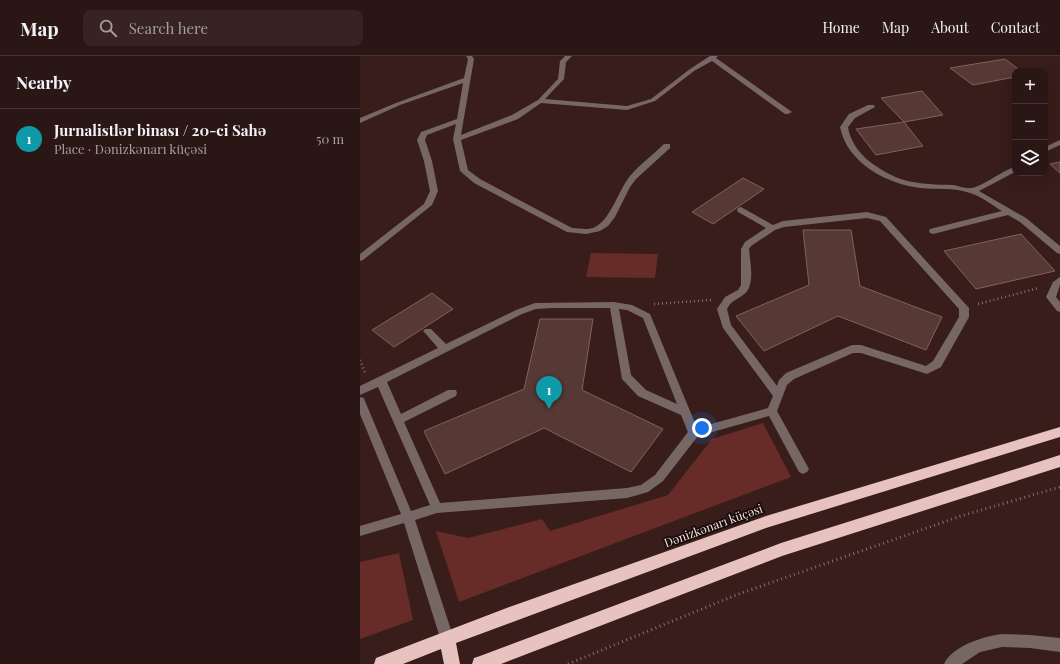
<!DOCTYPE html>
<meta charset="utf-8">
<style>
body{margin:0;font-family:"Playfair Display",serif;background:#362322;color:#f1f3f6}
.controls{position:absolute;right:12px;top:12px;display:grid;overflow:hidden;border-radius:8px;box-shadow:0 4px 16px #0002}
.controls button{width:36px;height:36px;display:grid;place-items:center;padding:0;border:0;border-bottom:1px solid #463534;background:#2a1614;color:#f1f3f6;font:20px sans-serif}
.you{position:absolute;left:342px;top:372px;width:14px;height:14px;margin:-10px;border:3px solid #fff;border-radius:50%;background:#1a73e8;box-shadow:0 0 0 6px #1a73e833}
.badge{display:grid;place-items:center;width:26px;height:26px;border-radius:50%;background:#14d5b3;color:#fff;font-size:13px;font-weight:700}
.pin{position:absolute;translate:-50% -33px;filter:drop-shadow(0 1px 2px #0008)}
.pin::after{content:'';position:absolute;top:21px;width:14px;height:12px;background:inherit;clip-path:polygon(0 0,100% 0,50% 100%)}
.list{margin:0;padding:0;list-style:none}
h2{display:flex;justify-content:space-between;align-items:center;height:52px;margin:0;padding:0 16px;font-size:17px}
h2 small{font-size:13px;font-weight:400;color:#a59fa0}
.list li{display:grid;grid-template-columns:26px 1fr auto;gap:12px;align-items:center;box-sizing:border-box;height:60px;padding:0 16px;border-top:1px solid #463534}
.list b{display:block;font-size:15px;white-space:nowrap}
.list p{margin:0;font-size:13px;white-space:nowrap;color:#a59fa0}
.list em{font-size:13px;font-style:normal;color:#a59fa0}
.icon{flex:none;width:22px;height:22px;fill:none;stroke:currentColor;stroke-width:2;stroke-linecap:round;stroke-linejoin:round}
.map{position:relative;flex:none;width:700px;height:608px;overflow:hidden}
header{display:flex;align-items:center;gap:24px;box-sizing:border-box;height:56px;padding:0 20px;background:#2a1614;border-bottom:1px solid #463534}
header strong{font-size:19px}
nav{display:flex;gap:22px;margin-inline-start:auto;font-size:14px}
.search{width:280px;height:36px;background:#362322;display:flex;align-items:center;gap:10px;box-sizing:border-box;padding:0 14px;border-radius:8px;color:#a59fa0;font-size:15px}
main{display:flex}
aside{flex:1;background:#2a1614}
.map>svg:first-child{display:block}
.green{fill:#672c28}
.building{fill:#563835;stroke:#82615e}
.lines{fill:none;stroke-linecap:round;stroke-linejoin:round}
.path-far1{stroke:#876e6c;stroke-width:2.5;stroke-dasharray:1 3;stroke-linecap:butt}
.path{stroke:#876e6c;stroke-width:3;stroke-dasharray:1 3.5;stroke-linecap:butt}
.minor{fill:#766765;fill-rule:evenodd}
.highway{fill:#e8c2be;fill-rule:evenodd}
.labels{text-anchor:middle;dominant-baseline:central;stroke-width:3.5;stroke-linejoin:round;paint-order:stroke}
.near-street-label{font-size:12px;fill:#f9e5e3;stroke:#170b0a}
</style>
<header>
<strong>Map</strong>
<div class="search"><svg class="icon" aria-label="search" viewBox="0 0 24 24"><circle cx="10" cy="10" r="6"/><path d="M15 15l6 6"/></svg>Search here</div>
<nav><a>Home</a><a>Map</a><a>About</a><a>Contact</a></nav>
</header>
<main>
<aside>
<h2>Nearby<small></small></h2>
<ul class="list">
<li><span class="badge" style="background:#0f9aa8">1</span><div><b>Jurnalistlər binası / 20-ci Sahə</b><p>Place · Dənizkənarı küçəsi</p></div><em>50 m</em></li>
</ul>
</aside>
<div class="map">
<svg width="700" height="608" viewBox="0 0 700 608">
<rect width="100%" height="100%" fill="#381d1a"/>
<g class="green">
<polygon points="231,197 298,198 295,222 226,221"/>
<polygon points="403,367 431,421 99,546 76,475 108,482 182,463 190,475 308,439 352,383"/>
<polygon points="39,497 53,564 0,583 0,506"/>
</g>
<g class="building">
<polygon points="645,3 661,15 655,15 655,21 613,29 590,12"/>
<polygon points="562,35 583,59 544,66 521,42"/>
<polygon points="544,66 563,90 516,99 496,73"/>
<polygon points="700,106 700,117 690,108"/>
<polygon points="383,122 404,133 353,168 332,156"/>
<polygon points="443,174 491,174 500,230 582,261 566,294 478,260 404,295 376,260 449,229"/>
<polygon points="661,178 695,215 616,233 584,195"/>
<polygon points="72,237 93,253 34,291 12,274"/>
<polygon points="180,263 233,263 222,334 303,373 271,416 184,372 85,418 64,375 164,333"/>
</g>
<g class="lines">
<g class="path-far1">
<polyline points="294,248 351,244"/>
<polyline points="618,248 679,232"/>
<polyline points="0,304 5,317"/>
</g>
<polyline class="path" points="208,608 376,539 601,460 700,431"/>
<g class="minor">
<path d="M 106,0 L 112,0 L 114,3 L 101,79 L 152,59 L 178,44 L 198,23 L 200,5 L 205,0 L 212,0 L 206,6 L 204,23 L 185,43 L 267,50 L 291,43 L 330,13 L 350,0 L 358,0 L 356,2 L 432,56 L 428,58 L 425,58 L 352,5 L 334,15 L 295,45 L 267,54 L 181,47 L 158,63 L 101,84 L 108,114 L 120,123 L 212,172 C 219,172 226,174 233,172 C 250,166 259,133 270,120 C 280,108 293,99 304,88 L 310,88 L 310,92 L 276,123 L 270,131 L 255,161 L 248,170 L 240,175 L 226,178 L 207,176 L 114,127 L 100,115 L 93,83 L 96,68 L 67,79 L 65,84 L 72,105 L 78,135 L 72,149 L 3,204 L 0,205 L 0,198 L 64,148 L 70,135 L 64,105 L 57,84 L 61,76 L 97,63 L 103,27 L 40,49 L 0,67 L 0,62 L 36,47 L 104,22 L 108,3 Z"/>
<path d="M 508,49 L 514,49 L 515,51 L 495,62 L 488,71 C 490,85 499,97 510,106 C 540,128 558,128 593,129 C 599,130 606,133 611,132 C 620,132 643,114 655,111 L 655,116 L 619,135 L 666,162 L 700,190 L 700,198 L 697,197 L 660,166 L 648,159 L 573,178 L 570,177 L 569,175 L 570,173 L 642,155 C 632,149 621,140 610,137 C 594,131 576,134 560,132 C 527,128 487,107 480,71 L 489,58 Z"/>
<polygon points="700,84 700,89 685,96 685,91"/>
<path d="M 381,151 L 413,169 L 423,165 L 507,156 L 526,161 L 609,252 L 609,261 L 581,311 L 567,318 L 501,297 L 493,297 L 434,323 L 427,329 L 417,355 L 449,413 L 447,416 L 443,418 L 439,416 L 409,360 L 338,380 L 303,425 L 288,436 L 267,442 L 77,457 L 55,464 L 94,583 L 92,588 L 87,590 L 82,588 L 44,467 L 0,480 L 0,470 L 41,458 L 0,358 L 0,341 L 4,342 L 5,345 L 51,455 L 70,449 L 18,331 L 0,339 L 0,330 L 78,292 L 65,277 L 63,275 L 65,273 L 71,273 L 86,288 L 156,254 L 175,247 L 254,246 L 272,249 L 290,258 L 337,372 L 408,352 L 413,340 L 363,272 L 357,253 L 365,241 L 378,234 L 381,229 L 381,193 L 385,186 L 406,172 L 378,156 L 377,154 L 378,152 ZM 507,162 L 520,165 L 599,253 L 599,261 L 573,305 L 566,310 L 501,289 L 492,289 L 426,317 L 419,324 L 417,330 L 371,269 L 367,253 C 372,244 375,245 383,239 C 396,230 390,207 389,193 L 391,190 L 415,174 L 424,171 ZM 192,252 L 250,252 L 262,323 L 278,340 L 321,359 L 328,376 L 295,419 L 281,429 L 267,432 L 80,447 L 44,366 L 96,340 L 97,337 L 96,334 L 88,334 L 41,358 L 27,326 L 162,258 L 176,253 ZM 259,253 L 267,254 L 283,262 L 317,348 L 286,334 L 271,319 Z"/>
<polygon points="700,221 700,229 696,241 700,246 700,256 697,255 686,241 693,226"/>
<path d="M 642,578 L 670,579 L 700,582 L 700,596 L 670,592 L 642,591 L 620,596 L 602,608 L 584,608 C 592,590 624,580 642,578 Z"/>
</g>
<g class="highway">
<polygon points="700,371 700,381 406,472 96,587 100,608 84,608 81,593 43,608 14,608 16,602 144,553 406,460"/>
<polygon points="700,399 700,411 422,500 141,608 112,608 114,602 120,600 421,487"/>
</g>
</g>
<g class="labels">
<g class="near-street-label">
<text transform="translate(353 469) rotate(-20)">Dənizkənarı küçəsi</text>
</g>
</g>
</svg>
<div class="controls">
<button>+</button>
<button>−</button>
<button><svg class="icon" aria-label="layers" viewBox="0 0 24 24"><path d="M12 4l9 5-9 5-9-5zM3 14l9 5 9-5"/></svg></button>
</div>
<div class="you"></div>
<div class="pin badge" style="left:189px;top:353px;background:#0f9aa8">1</div>
</div>
</main>
